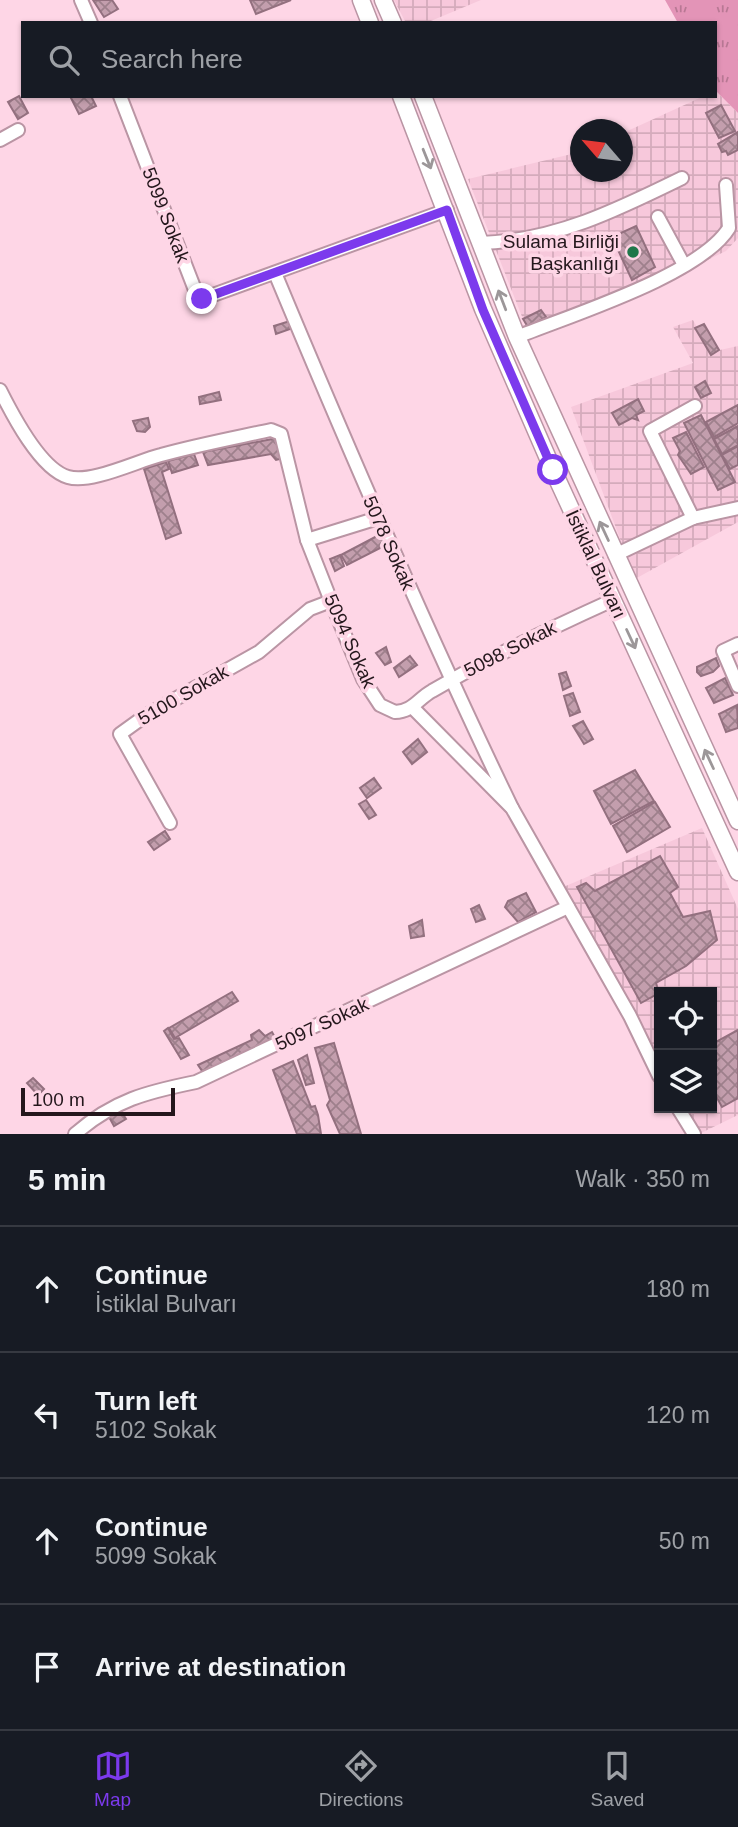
<!DOCTYPE html>
<meta charset="utf-8">
<style>
body{margin:0;font-family:Arial,sans-serif;background:#242831;color:#f1f3f6}
.controls{position:absolute;right:21px;bottom:21px;display:grid;overflow:hidden;border-radius:0px;box-shadow:0 2px 5px #0004}
.controls button{width:63px;height:63px;display:grid;place-items:center;padding:0;border:0;border-bottom:2px solid #363941;background:#171b24;color:#f1f3f6;font:35px sans-serif}
.compass{position:absolute;left:570px;top:119px;width:63px;height:63px;border-radius:50%;background:#171b24;box-shadow:0 2px 5px #0004;rotate:298deg}
.scale{position:absolute;left:21px;bottom:18px;width:154px;box-sizing:border-box;padding-left:7px;border:4px solid #24171c;border-top:0;font-size:19px;line-height:24px;white-space:nowrap;color:#24171c;-webkit-text-stroke:5px #fed6e6;paint-order:stroke}
.stop{position:absolute;width:21px;height:21px;margin:-16px;border:5px solid #7c3aed;border-radius:50%;background:#fff}
.stop.end{background:#7c3aed;border-color:#fff;box-shadow:0 2px 7px #0008}
.list{margin:0;padding:0;list-style:none}
h2{display:flex;justify-content:space-between;align-items:center;height:91px;margin:0;padding:0 28px;font-size:30px}
h2 small{font-size:23px;font-weight:400;color:#9ea1a6}
.list li{display:grid;grid-template-columns:46px 1fr auto;gap:21px;align-items:center;box-sizing:border-box;height:126px;padding:0 28px;border-top:2px solid #363941}
.list b{display:block;font-size:26px;white-space:nowrap}
.list p{margin:0;font-size:23px;white-space:nowrap;color:#9ea1a6}
.list em{font-size:23px;font-style:normal;color:#9ea1a6}
.icon{flex:none;width:38px;height:38px;fill:none;stroke:currentColor;stroke-width:2;stroke-linecap:round;stroke-linejoin:round}
.map{position:relative;flex:none;width:738px;height:1134px;overflow:hidden}
.search{position:absolute;background:#171b24;box-shadow:0 2px 5px #0004;left:21px;right:21px;top:21px;height:77px;display:flex;align-items:center;gap:18px;box-sizing:border-box;padding:0 24px;border-radius:0px;color:#9ea1a6;font-size:26px}
.sheet{height:595px;background:#171b24}
nav{display:flex;justify-content:space-around;align-items:center;box-sizing:border-box;height:98px;border-top:2px solid #363941;background:#171b24;font-size:19px;color:#9ea1a6}
nav a{display:grid;justify-items:center;gap:4px}
nav .on{color:#7c3aed}
.map>svg:first-child{display:block}
.industrial{fill:url(#industrial-grid)}
.grass{fill:url(#grass-tufts)}
.building{fill:url(#building-cross-hatch);stroke:#93707f;stroke-width:2}
.lines{fill:none;stroke-linecap:round;stroke-linejoin:round}
.minor-casing{stroke:#ba95a4;stroke-width:16}
.major-casing{stroke:#ba95a4;stroke-width:19}
.minor{stroke:#fff;stroke-width:12}
.major{stroke:#fff;stroke-width:16}
.oneway{stroke:#9c9799}
.route{stroke:#7c3aed;stroke-width:9}
.poi-dot{fill:#1f774a;stroke:#fed6e6;stroke-width:2.5}
.labels{text-anchor:middle;dominant-baseline:central;stroke-width:7;stroke-linejoin:round;paint-order:stroke}
.street-label{font-size:19px;fill:#24171c;stroke:#fed6e6}
.poi-label{font-size:19px;fill:#24171c;stroke:#fed6e6;text-anchor:end}
</style>
<div class="map">
<svg width="738" height="1134" viewBox="0 0 738 1134">
<defs>
<pattern id="industrial-grid" width="8" height="8" patternUnits="userSpaceOnUse" patternTransform="scale(1.75)"><rect width="8" height="8" fill="#f7c8db"/><path d="M0 4h8M4 0v8" fill="none" stroke="#d4abbb"/></pattern>
<pattern id="grass-tufts" width="24" height="20" patternUnits="userSpaceOnUse" patternTransform="scale(1.75)"><rect width="24" height="20" fill="#e394b7"/><path d="M3 7l-1-3M5 7V3M7 7l1-3M15 17l-1-3M17 17v-4M19 17l1-3" fill="none" stroke="#b87894"/></pattern>
<pattern id="building-cross-hatch" width="8" height="8" patternUnits="userSpaceOnUse" patternTransform="scale(1.75)"><rect width="8" height="8" fill="#c39ead"/><path d="M0 0l8 8M0 8l8-8" fill="none" stroke="#9e808c"/></pattern>
</defs>
<rect width="100%" height="100%" fill="#fed6e6"/>
<g class="industrial">
<polygon points="394,0 481,0 426,23 406,23"/>
<polygon points="716,91 738,113 738,238 726,251 666,280 530,337 468,179 580,152 580,172 622,172 623,133 704,96 715,96"/>
<polygon points="693,320 711,352 738,346 738,522 635,579 571,407 693,363 673,327"/>
<polygon points="702,828 738,909 738,1115 699,1134 684,1108 712,1108 712,992 659,992 659,1063 561,888"/>
</g>
<polygon class="grass" points="665,0 738,0 738,113 715,90 715,23 678,23"/>
<g class="building">
<polygon points="93,0 112,0 118,9 104,17"/>
<polygon points="250,0 291,0 256,14"/>
<polygon points="19,96 28,113 18,119 8,102"/>
<polygon points="70,96 91,96 96,106 79,114"/>
<polygon points="721,105 735,131 719,138 706,113"/>
<polygon points="738,132 738,150 728,155 726,151 722,152 718,144"/>
<polygon points="636,226 655,267 632,280 612,237"/>
<polygon points="541,310 546,317 528,327 523,319"/>
<polygon points="290,321 293,328 276,334 274,326"/>
<polygon points="704,324 719,350 711,355 695,328"/>
<polygon points="705,381 711,393 701,398 695,387"/>
<polygon points="219,392 221,400 200,404 199,397"/>
<polygon points="638,399 644,411 636,415 638,420 632,418 619,425 612,413"/>
<polygon points="738,405 738,423 714,437 706,422"/>
<polygon points="701,415 735,482 718,490 684,423"/>
<polygon points="148,418 150,427 145,432 137,431 133,421"/>
<polygon points="738,426 738,445 722,454 714,439"/>
<polygon points="686,432 704,467 691,474 678,455 680,451 673,438"/>
<polygon points="278,438 284,458 276,460 271,454 208,465 203,452"/>
<polygon points="738,446 738,465 730,469 722,455"/>
<polygon points="194,454 198,465 172,473 168,461"/>
<polygon points="166,462 169,469 162,472 181,533 166,539 144,469"/>
<polygon points="381,534 386,545 347,565 341,555"/>
<polygon points="340,555 344,566 335,571 330,559"/>
<polygon points="386,647 391,662 385,665 376,653"/>
<polygon points="410,656 417,665 399,677 394,668"/>
<polygon points="716,658 719,666 713,672 701,676 697,672 697,667"/>
<polygon points="566,672 571,686 563,690 559,674"/>
<polygon points="725,678 733,695 714,703 706,688"/>
<polygon points="573,693 580,712 570,716 564,696"/>
<polygon points="737,705 738,728 726,732 719,714"/>
<polygon points="583,721 593,739 584,744 573,726"/>
<polygon points="418,739 427,752 412,764 403,752"/>
<polygon points="635,770 654,801 611,824 594,791"/>
<polygon points="374,778 381,788 367,798 360,788"/>
<polygon points="366,800 376,815 369,819 359,804"/>
<polygon points="655,802 670,827 627,852 613,826"/>
<polygon points="165,831 170,839 154,850 148,842"/>
<polygon points="660,856 678,887 670,893 683,917 710,911 717,940 686,966 656,983 659,993 641,1003 577,887 586,883 595,891"/>
<polygon points="526,893 536,912 518,922 505,907 508,901"/>
<polygon points="479,905 485,919 476,922 471,909"/>
<polygon points="422,920 424,936 411,938 409,926"/>
<polygon points="232,992 238,1001 175,1038 169,1028"/>
<polygon points="168,1028 174,1039 179,1038 189,1055 181,1059 164,1031"/>
<polygon points="259,1030 265,1036 272,1032 276,1039 204,1074 198,1065 252,1040 251,1035"/>
<polygon points="738,1030 738,1098 722,1107 712,1089 712,1044"/>
<polygon points="334,1043 361,1134 340,1134 327,1105 330,1100 315,1048"/>
<polygon points="307,1055 314,1083 306,1085 298,1060"/>
<polygon points="293,1061 311,1107 315,1106 318,1115 321,1134 297,1134 273,1070"/>
<polygon points="33,1078 44,1089 38,1095 27,1083"/>
<polygon points="121,1111 126,1119 114,1126 109,1117"/>
</g>
<g class="lines">
<defs>
<g id="minor">
<polyline points="81,0 91,23"/>
<polyline points="120,96 197,295 202,299 447,210"/>
<polyline points="0,140 18,130"/>
<polyline points="658,217 684,265"/>
<path d="M 481,243 C 554,241 617,210 682,178"/>
<path d="M 275,273 C 350,453 427,632 512,808"/>
<path d="M 517,337 C 571,315 700,275 729,228 L 726,185"/>
<path d="M 0,390 C 12,414 40,469 68,477 C 91,484 137,461 161,455 C 197,445 234,438 271,430 L 281,434 L 307,540 L 331,601 L 363,679 L 380,705 L 395,712 C 412,712 419,698 432,691 C 490,657 551,628 613,600"/>
<polyline points="693,518 650,431 695,406"/>
<polyline points="307,540 378,518"/>
<polyline points="615,555 693,518 738,508"/>
<polyline points="738,644 723,651 738,686"/>
<polyline points="412,707 512,808 630,1016 659,1076"/>
<polyline points="170,823 120,734 145,716 259,652 310,609 331,601"/>
<polyline points="678,1108 694,1134"/>
<path d="M 75,1134 C 114,1100 147,1092 196,1082 L 568,907"/>
</g>
<g id="major">
<polyline points="361,0 370,23"/>
<polyline points="383,0 393,23"/>
<polyline points="401,96 483,309 553,470 738,872"/>
<polyline points="423,96 517,337 738,821"/>
</g>
</defs>
<use href="#minor" class="minor-casing"/>
<use href="#major" class="major-casing"/>
<use href="#minor" class="minor"/>
<use href="#major" class="major"/>
</g>
<defs><path id="oneway-shaft" d="M-6 0H5M1.5-3L5.5 0L1.5 3" fill="none" stroke-width="1.6" stroke-linecap="round" stroke-linejoin="round" transform="scale(1.75)"/></defs>
<g class="oneway">
<use href="#oneway-shaft" transform="translate(427 159) rotate(68)"/>
<use href="#oneway-shaft" transform="translate(502 300) rotate(-111)"/>
<use href="#oneway-shaft" transform="translate(604 531) rotate(-115)"/>
<use href="#oneway-shaft" transform="translate(631 639) rotate(65)"/>
<use href="#oneway-shaft" transform="translate(709 759) rotate(-115)"/>
</g>
<g class="lines">
<polyline class="route" points="202,299 447,210 483,310 553,470"/>
</g>
<circle class="poi-dot" cx="633" cy="252" r="7"/>
<g class="labels">
<g class="street-label">
<text transform="translate(166 215) rotate(69)">5099 Sokak</text>
<text transform="translate(389 543) rotate(66)">5078 Sokak</text>
<text transform="translate(596 564) rotate(65)">İstiklal Bulvarı</text>
<text transform="translate(350 641) rotate(66)">5094 Sokak</text>
<text transform="translate(510 649) rotate(-27)">5098 Sokak</text>
<text transform="translate(183 695) rotate(-30)">5100 Sokak</text>
<text transform="translate(322 1024) rotate(-25)">5097 Sokak</text>
</g>
<g class="poi-label">
<text x="619" y="241">Sulama Birliği<tspan x="619" dy="22">Başkanlığı</tspan></text>
</g>
</g>
</svg>
<div class="controls">
<button><svg class="icon" aria-label="locate" viewBox="0 0 24 24"><circle cx="12" cy="12" r="6"/><path d="M12 2v4M12 18v4M2 12h4M18 12h4"/></svg></button>
<button><svg class="icon" aria-label="layers" viewBox="0 0 24 24"><path d="M12 4l9 5-9 5-9-5zM3 14l9 5 9-5"/></svg></button>
</div>
<svg class="compass" viewBox="-18 -18 36 36"><path d="M0-13l5 13h-10z" fill="#e53935"/><path d="M0 13l5-13h-10z" fill="#9ea1a6"/></svg>
<div class="scale">100 m</div>
<div class="stop" style="left:553px;top:470px"></div>
<div class="stop end" style="left:202px;top:299px"></div>
<div class="search"><svg class="icon" aria-label="search" viewBox="0 0 24 24"><circle cx="10" cy="10" r="6"/><path d="M15 15l6 6"/></svg>Search here</div>
</div>
<section class="sheet">
<h2>5 min<small>Walk · 350 m</small></h2>
<ul class="list">
<li><svg class="icon" aria-label="ahead" viewBox="0 0 24 24"><path d="M12 20V5M6 11l6-6 6 6"/></svg><div><b>Continue</b><p>İstiklal Bulvarı</p></div><em>180 m</em></li>
<li><svg class="icon" aria-label="left" viewBox="0 0 24 24"><path d="M17 20v-9H6M10 6l-5 5 5 5"/></svg><div><b>Turn left</b><p>5102 Sokak</p></div><em>120 m</em></li>
<li><svg class="icon" aria-label="ahead" viewBox="0 0 24 24"><path d="M12 20V5M6 11l6-6 6 6"/></svg><div><b>Continue</b><p>5099 Sokak</p></div><em>50 m</em></li>
<li><svg class="icon" aria-label="arrive" viewBox="0 0 24 24"><path d="M6 21V4h12l-3 4 3 4H6"/></svg><div><b>Arrive at destination</b></div></li>
</ul>
</section>
<nav>
<a class="on"><svg class="icon" aria-label="map" viewBox="0 0 24 24"><path d="M3 6l6-2 6 2 6-2v14l-6 2-6-2-6 2zM9 4v14M15 6v14"/></svg>Map</a>
<a><svg class="icon" aria-label="directions" viewBox="0 0 24 24"><path d="M12 3l9 9-9 9-9-9zM9 14v-3h6M13 9l2 2-2 2"/></svg>Directions</a>
<a><svg class="icon" aria-label="saved" viewBox="0 0 24 24"><path d="M7 4h10v16l-5-4-5 4z"/></svg>Saved</a>
</nav>
